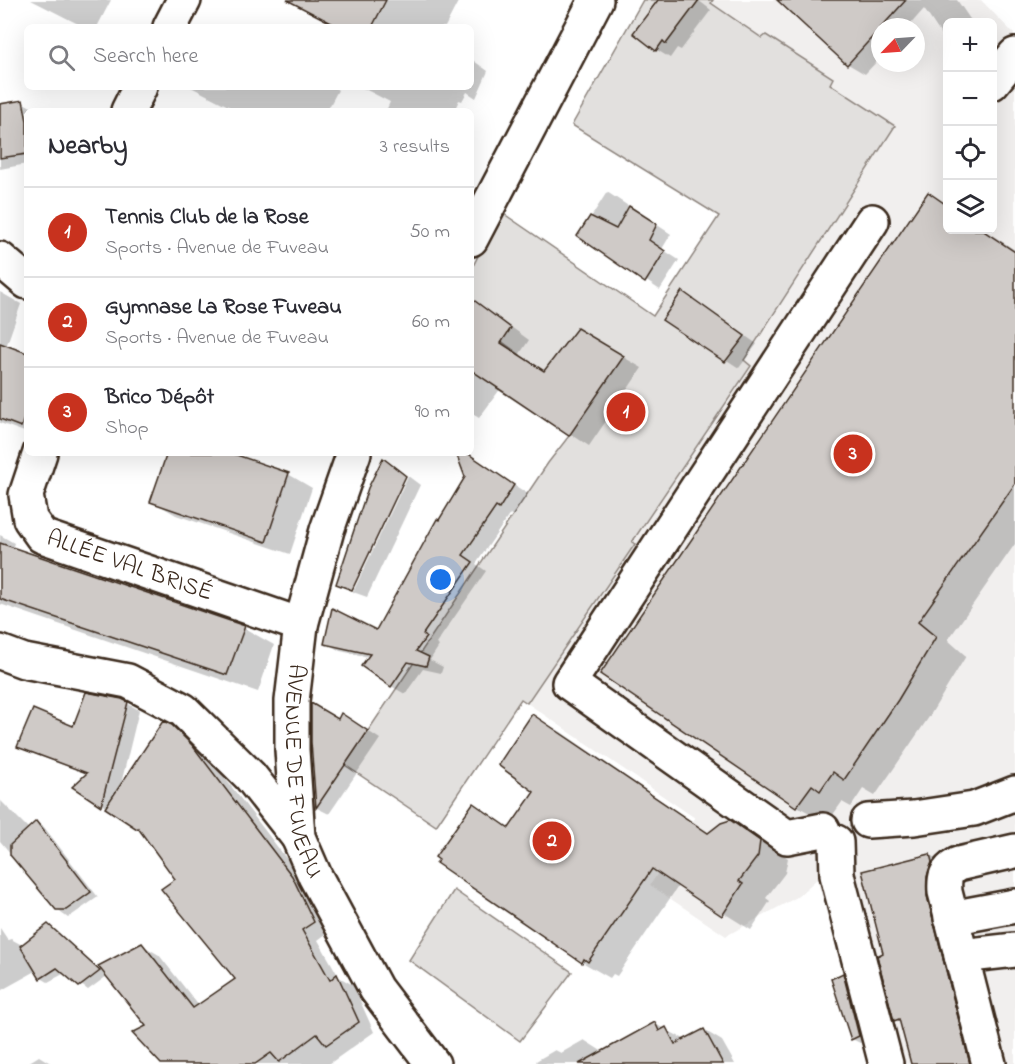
<!DOCTYPE html>
<meta charset="utf-8">
<style>
body{margin:0;font-family:"Indie Flower",sans-serif;background:#f2f2f3;color:#2b2b33}
.controls{position:absolute;right:18px;top:18px;display:grid;overflow:hidden;border-radius:9px;box-shadow:0 6px 24px #0002}
.controls button{width:54px;height:54px;display:grid;place-items:center;padding:0;border:0;border-bottom:2px solid #e1e1e2;background:#fff;color:#2b2b33;font:30px sans-serif}
.compass{position:absolute;left:871px;top:18px;width:54px;height:54px;border-radius:50%;background:#fff;box-shadow:0 6px 24px #0002;rotate:245deg}
.you{position:absolute;left:441px;top:580px;width:21px;height:21px;margin:-15px;border:4px solid #fff;border-radius:50%;background:#1a73e8;box-shadow:0 0 0 9px #1a73e833}
.badge{display:grid;place-items:center;width:39px;height:39px;border-radius:50%;background:#c8321e;color:#fff;font-size:20px;font-weight:700}
.pin{position:absolute;translate:-50% -50%;border:3px solid #fff;box-shadow:0 2px 6px #0006}
.list{margin:0;padding:0;list-style:none}
h2{display:flex;justify-content:space-between;align-items:center;height:78px;margin:0;padding:0 24px;font-size:26px}
h2 small{font-size:20px;font-weight:400;color:#7c7c81}
.list li{display:grid;grid-template-columns:39px 1fr auto;gap:18px;align-items:center;box-sizing:border-box;height:90px;padding:0 24px;border-top:2px solid #e1e1e2}
.list b{display:block;font-size:22px;white-space:nowrap}
.list p{margin:0;font-size:20px;white-space:nowrap;color:#7c7c81}
.list em{font-size:20px;font-style:normal;color:#7c7c81}
.icon{flex:none;width:33px;height:33px;fill:none;stroke:currentColor;stroke-width:2;stroke-linecap:round;stroke-linejoin:round}
.map{position:relative;flex:none;width:1015px;height:1064px;overflow:hidden}
.search{position:absolute;background:#fff;box-shadow:0 6px 24px #0002;left:24px;top:24px;width:450px;height:66px;display:flex;align-items:center;gap:15px;box-sizing:border-box;padding:0 21px;border-radius:9px;color:#7c7c81;font-size:22px}
.panel{position:absolute;background:#fff;box-shadow:0 6px 24px #0002;left:24px;top:108px;width:450px;height:348px;border-radius:9px}
.map>svg:first-child{display:block}
.built{fill:#f1efee;fill-rule:evenodd}
.green{fill:#e2e0de;stroke:#8e857e;stroke-width:1.5}
.shadow{fill:#0003}
.building{fill:#cfcac7;stroke:#3b2a1e;stroke-width:1.5}
.lines{fill:none;stroke-linecap:round;stroke-linejoin:round}
.minor-casing{stroke:#3b2a1e;stroke-width:38}
.minor{stroke:#fff;stroke-width:33}
.labels{text-anchor:middle;dominant-baseline:central;stroke-width:5;stroke-linejoin:round;paint-order:stroke}
.street-label{font-size:24px;fill:#3b2a1e;stroke:#fff}
</style>
<div class="map">
<svg width="1015" height="1064" viewBox="0 0 1015 1064">
<rect width="100%" height="100%" fill="#fff"/>
<filter id="ink" filterUnits="userSpaceOnUse"><feTurbulence type="fractalNoise" baseFrequency=".0167" numOctaves="2"/><feDisplacementMap in="SourceGraphic" scale="12" xChannelSelector="R" yChannelSelector="G"/><feConvolveMatrix kernelMatrix="1 2 1 2 8 2 1 2 1" color-interpolation-filters="sRGB"/></filter>
<g filter="url(#ink)">
<path class="built" d="M 713,0 L 777,0 L 847,65 L 880,29 L 880,63 L 916,63 L 916,27 L 882,27 L 906,0 L 981,0 L 1014,34 L 1012,38 L 1012,50 L 1015,55 L 1015,1064 L 869,1064 L 817,879 L 797,897 L 726,936 L 650,885 L 695,818 L 527,703 L 635,544 L 631,542 L 751,367 L 744,361 L 895,126 L 830,84 L 832,77 L 767,35 L 762,38 L 711,3 ZM 948,22 L 992,22 L 992,230 L 948,230 Z"/>
<g class="green">
<polygon points="643,0 713,0 711,3 762,38 766,35 833,78 830,84 895,126 744,360 751,366 632,542 635,544 527,703 521,699 436,826 345,765 548,463 569,436 497,388 520,355 471,319 471,270 489,234 504,214 653,316 719,216 572,125"/>
<polygon points="454,890 572,972 520,1041 409,960"/>
</g>
<g class="shadow">
<polygon points="31,0 111,0 97,27 84,27"/>
<polygon points="290,0 459,0 445,27 327,27 330,22"/>
<polygon points="659,0 698,0 711,10 681,50 677,48 670,58 657,50"/>
<polygon points="779,0 957,0 972,22 948,22 948,45 924,9 908,27 880,27 880,58 865,74 848,64"/>
<polygon points="471,59 488,71 476,98 467,92 462,101 459,100 454,111 386,111 390,102 361,87 471,87"/>
<polygon points="191,87 334,87 338,90 327,111 238,111"/>
<polygon points="22,102 38,111 27,111 27,164 0,169 0,106"/>
<polygon points="607,192 671,234 662,249 679,260 660,290 579,236"/>
<polygon points="948,230 984,230 1015,250 1015,544 948,640 966,656 929,717 875,796 863,789 851,807 842,802 827,823 797,806 602,674"/>
<polygon points="0,292 21,304 6,347 27,354 27,433 0,423"/>
<polygon points="471,298 529,340 519,355 545,372 577,330 642,368 589,446 501,388 479,418 471,413"/>
<polygon points="695,301 757,344 739,368 664,319"/>
<polygon points="168,453 226,453 288,474 312,488 290,554 176,515 152,501"/>
<polygon points="491,470 528,494 513,516 510,514 476,564 486,571 436,644 439,646 430,660 443,667 441,673 423,669 405,694 391,686 369,657 340,651 326,643 376,632 440,522"/>
<polygon points="408,476 420,485 367,597 353,592"/>
<polygon points="0,535 14,543 12,549 244,628 274,645 258,692 0,604"/>
<polygon points="121,700 139,710 120,788 164,723 189,737 208,756 308,887 330,931 318,940 339,977 353,985 374,1032 329,1064 163,1064 148,1027 107,976 88,990 65,973 48,982 41,978 36,971 0,991 0,928 8,940 11,939 22,945 48,926 56,930 104,974 142,945 159,955 199,1006 238,979 177,879 142,830 74,787 87,774 31,753 19,746 74,728"/>
<polygon points="533,716 561,732 710,834 730,821 758,838 788,858 785,873 766,898 770,901 751,930 679,885 617,976 613,974 610,978 582,962 473,805 511,828 537,791"/>
<polygon points="338,721 354,722 380,739 329,814 317,808 312,742"/>
<polygon points="0,800 29,829 36,822 44,827 98,897 68,918 61,913 0,841"/>
<polygon points="930,855 956,870 991,1064 912,1064 902,1024 896,1020 884,954"/>
<polygon points="843,975 850,979 866,1040 860,1043 852,1039"/>
<polygon points="655,1024 686,1040 704,1030 722,1041 735,1064 538,1064 536,1061 555,1050 561,1053 584,1040 603,1052"/>
<polygon points="39,1056 52,1064 26,1064"/>
</g>
<g class="building">
<polygon points="287,0 386,0 372,27 339,27"/>
<polygon points="658,0 699,0 666,44 663,41 656,51 633,33"/>
<polygon points="777,0 906,0 847,65"/>
<polygon points="23,100 27,121 27,154 0,158 0,104"/>
<polygon points="928,192 948,206 948,230 982,230 1015,252 1015,484 918,622 936,637 898,700 844,780 833,772 820,791 812,785 796,807 600,674"/>
<polygon points="629,206 657,224 649,240 665,251 645,283 577,236 590,216 616,229"/>
<polygon points="682,291 745,336 725,362 662,320"/>
<polygon points="471,298 511,328 501,343 544,371 577,328 624,356 569,436 471,370"/>
<polygon points="0,343 27,353 27,410 21,427 0,419"/>
<polygon points="167,453 231,453 289,473 266,542 150,502"/>
<polygon points="456,453 467,453 514,485 499,509 496,507 463,555 473,562 423,634 426,637 416,651 429,657 426,666 408,662 391,687 361,666 370,654 324,644 332,608 376,630 437,519 439,520 465,477"/>
<polygon points="383,458 406,476 352,590 336,584 368,488"/>
<polygon points="0,543 245,626 227,675 0,599"/>
<polygon points="86,692 122,699 128,702 101,806 72,787 87,773 17,747 33,709 73,726"/>
<polygon points="311,703 338,719 341,713 368,731 316,808 311,742"/>
<polygon points="532,714 708,833 721,823 730,820 760,841 758,856 739,881 743,884 722,916 652,869 588,962 584,959 582,963 436,863 439,860 435,857 473,803 509,828 534,792 498,765"/>
<polygon points="163,721 172,725 192,745 292,876 314,922 302,930 330,980 337,974 359,1022 326,1045 317,1034 279,1062 271,1053 255,1064 161,1064 132,1033 146,1026 98,966 142,943 193,1008 235,979 161,889 175,879 138,828 137,829 105,808"/>
<polygon points="36,821 91,892 66,910 56,910 10,855 10,845"/>
<polygon points="930,854 932,862 927,877 927,896 970,1064 911,1064 899,1019 894,1021 877,956 883,953 862,871"/>
<polygon points="48,924 100,971 79,987 57,968 40,979 20,946"/>
<polygon points="843,973 859,1036 851,1040 831,979"/>
<polygon points="655,1022 659,1031 666,1027 675,1044 704,1029 723,1064 579,1064"/>
</g>
<g class="lines">
<defs>
<g id="minor">
<polyline points="170,27 184,0"/>
<polyline points="992,83 1015,55"/>
<polyline points="128,111 140,87"/>
<polyline points="471,239 596,0"/>
<polyline points="0,259 27,282"/>
<path id="s1" d="M 40,453 L 26,495 L 30,519 L 42,536 L 301,625"/>
<path id="s2" d="M 354,453 L 327,530 L 301,625 L 292,701 L 292,750 L 298,837 L 315,876 L 376,989 L 433,1064"/>
<polyline points="0,652 24,661 128,681 183,710 250,776 298,837"/>
<polyline points="868,821 914,818 974,809 1015,793"/>
<polyline points="823,830 787,837 569,683 872,221"/>
<polyline points="836,842 837,875 886,1064"/>
<polyline points="951,918 1015,906"/>
<polyline points="961,956 1015,950"/>
<path d="M 989,1064 L 945,892 C 944,878 945,871 958,864 L 1015,851"/>
</g>
</defs>
<use href="#minor" class="minor-casing"/>
<use href="#minor" class="minor"/>
</g>
</g>
<g class="labels">
<g class="street-label">
<text stroke="none"><textPath href="#s1" startOffset="182">ALLÉE VAL BRISÉ</textPath></text>
<text stroke="none"><textPath href="#s2" startOffset="328">AVENUE DE FUVEAU</textPath></text>
</g>
</g>
</svg>
<div class="controls">
<button>+</button>
<button>−</button>
<button><svg class="icon" aria-label="locate" viewBox="0 0 24 24"><circle cx="12" cy="12" r="6"/><path d="M12 2v4M12 18v4M2 12h4M18 12h4"/></svg></button>
<button><svg class="icon" aria-label="layers" viewBox="0 0 24 24"><path d="M12 4l9 5-9 5-9-5zM3 14l9 5 9-5"/></svg></button>
</div>
<svg class="compass" viewBox="-18 -18 36 36"><path d="M0-13l5 13h-10z" fill="#e53935"/><path d="M0 13l5-13h-10z" fill="#7c7c81"/></svg>
<div class="you"></div>
<div class="pin badge" style="left:626px;top:412px">1</div>
<div class="pin badge" style="left:552px;top:841px">2</div>
<div class="pin badge" style="left:853px;top:454px">3</div>
<div class="search"><svg class="icon" aria-label="search" viewBox="0 0 24 24"><circle cx="10" cy="10" r="6"/><path d="M15 15l6 6"/></svg>Search here</div>
<section class="panel">
<h2>Nearby<small>3 results</small></h2>
<ul class="list">
<li><span class="badge">1</span><div><b>Tennis Club de la Rose</b><p>Sports · Avenue de Fuveau</p></div><em>50 m</em></li>
<li><span class="badge">2</span><div><b>Gymnase La Rose Fuveau</b><p>Sports · Avenue de Fuveau</p></div><em>60 m</em></li>
<li><span class="badge">3</span><div><b>Brico Dépôt</b><p>Shop</p></div><em>90 m</em></li>
</ul>
</section>
</div>
